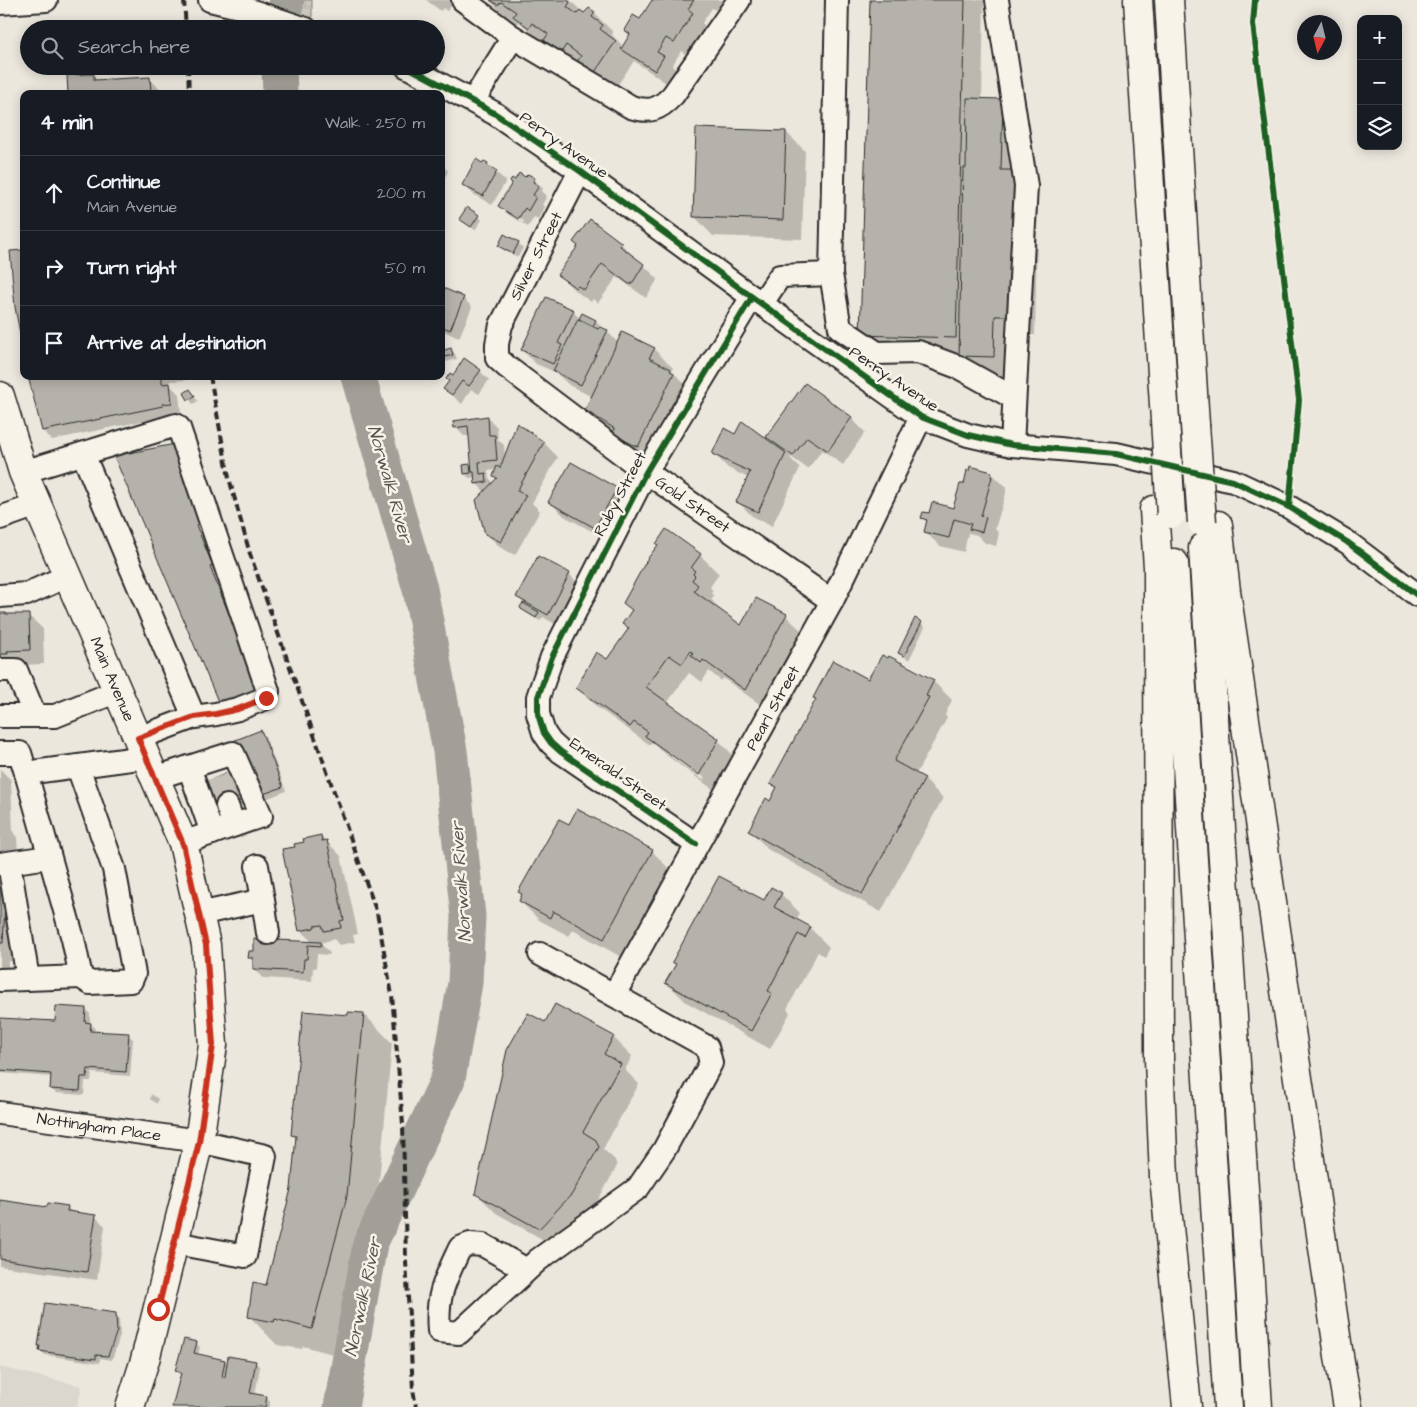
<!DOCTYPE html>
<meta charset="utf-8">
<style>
body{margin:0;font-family:"Architects Daughter",sans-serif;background:#242831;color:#f1f3f6}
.controls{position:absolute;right:15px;top:15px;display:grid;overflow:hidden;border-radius:10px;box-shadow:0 2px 12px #0003}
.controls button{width:45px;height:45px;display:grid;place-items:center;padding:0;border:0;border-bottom:1px solid #363941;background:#171b24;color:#f1f3f6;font:25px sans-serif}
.compass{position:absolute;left:1297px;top:15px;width:45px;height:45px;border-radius:50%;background:#171b24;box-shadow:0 2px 12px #0003;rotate:187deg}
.stop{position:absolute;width:15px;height:15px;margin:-11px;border:4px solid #c8321e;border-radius:50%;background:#fff}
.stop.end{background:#c8321e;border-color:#fff;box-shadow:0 1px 5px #0008}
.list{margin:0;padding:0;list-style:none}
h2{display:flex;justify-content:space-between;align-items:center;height:65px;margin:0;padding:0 20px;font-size:21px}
h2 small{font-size:16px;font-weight:400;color:#9ea1a6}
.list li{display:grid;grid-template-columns:32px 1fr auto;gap:15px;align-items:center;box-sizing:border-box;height:75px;padding:0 20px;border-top:1px solid #363941}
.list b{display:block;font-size:19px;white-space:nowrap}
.list p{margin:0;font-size:16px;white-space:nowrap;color:#9ea1a6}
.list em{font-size:16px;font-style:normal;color:#9ea1a6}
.icon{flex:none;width:28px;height:28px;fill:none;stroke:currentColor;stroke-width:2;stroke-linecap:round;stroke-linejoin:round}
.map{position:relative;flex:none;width:1417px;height:1407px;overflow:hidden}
.search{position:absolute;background:#171b24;box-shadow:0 2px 12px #0003;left:20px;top:20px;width:425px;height:55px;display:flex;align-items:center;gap:12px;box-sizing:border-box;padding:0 18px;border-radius:28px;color:#9ea1a6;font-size:19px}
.panel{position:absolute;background:#171b24;box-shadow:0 2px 12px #0003;left:20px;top:90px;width:425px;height:290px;border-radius:10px}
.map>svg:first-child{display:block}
.built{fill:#dbd7ce}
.park{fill:url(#park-tufts);stroke:#7b7a75}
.shadow{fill:#0003;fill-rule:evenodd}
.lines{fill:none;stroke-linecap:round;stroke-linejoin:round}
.river{stroke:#a29f98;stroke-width:35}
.building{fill:#b5b2ab;stroke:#2b2b2b}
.minor-tunnel{stroke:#c5c1b9;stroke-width:22;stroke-dasharray:22 11;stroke-linecap:butt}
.minor-casing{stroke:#2b2b2b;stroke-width:26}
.major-casing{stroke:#2b2b2b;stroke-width:31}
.highway-casing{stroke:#2b2b2b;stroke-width:31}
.minor{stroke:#f7f3e8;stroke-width:22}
.major{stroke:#f7f3e8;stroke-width:28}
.highway{stroke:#f7f3e8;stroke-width:28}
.rail{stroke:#2b2b2b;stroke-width:4;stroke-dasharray:8 4;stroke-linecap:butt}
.highway-bridge-casing{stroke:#2b2b2b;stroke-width:31;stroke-linecap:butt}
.highway-bridge{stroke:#f7f3e8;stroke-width:28}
.cycleway-casing{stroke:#f7f3e8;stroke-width:9}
.cycleway{stroke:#1b5e20;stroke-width:6}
.route{stroke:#c8321e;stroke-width:6}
.labels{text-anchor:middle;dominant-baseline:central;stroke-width:5;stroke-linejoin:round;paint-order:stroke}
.street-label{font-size:16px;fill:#2b2b2b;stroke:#f7f3e8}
.water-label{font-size:18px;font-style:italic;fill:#555451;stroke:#f7f3e8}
</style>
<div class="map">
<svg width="1417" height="1407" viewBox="0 0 1417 1407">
<defs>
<pattern id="park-tufts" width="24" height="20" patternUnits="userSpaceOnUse" patternTransform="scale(1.25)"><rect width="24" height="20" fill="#cbc8bf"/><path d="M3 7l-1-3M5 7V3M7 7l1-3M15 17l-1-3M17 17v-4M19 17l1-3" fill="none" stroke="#aeaca4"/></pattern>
</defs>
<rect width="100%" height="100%" fill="#ebe7dd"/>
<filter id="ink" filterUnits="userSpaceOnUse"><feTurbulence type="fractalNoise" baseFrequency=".02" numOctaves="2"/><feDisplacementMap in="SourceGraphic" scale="10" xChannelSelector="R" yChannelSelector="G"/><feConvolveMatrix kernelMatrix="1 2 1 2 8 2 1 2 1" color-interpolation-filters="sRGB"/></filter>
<g filter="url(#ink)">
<polygon class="built" points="0,1367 82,1386 77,1407 0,1407"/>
<polygon class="park" points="294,0 312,0 312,29 295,29"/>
<g class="shadow">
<polygon points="426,0 449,0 453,4 447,11 443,8 441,11"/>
<polygon points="489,0 570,0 585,15 594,13 613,32 612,35 622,45 620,47 622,49 631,36 625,30 640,21 654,0 725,0 718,11 712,8 702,23 707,28 688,56 681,51 672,66 678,72 669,85 634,61 612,93 564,59 550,44 549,46 534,35 519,21 517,24 501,12"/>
<polygon points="871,0 984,0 982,100 1003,100 1020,173 1038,191 1035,335 1014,335 1013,376 980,375 881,354 862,335"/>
<polygon points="93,76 98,81 150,79 159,88 159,94 69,94"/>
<polygon points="368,91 374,94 366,94"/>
<polygon points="201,92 209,92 211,94 201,94"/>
<polygon points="786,132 805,151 802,239 713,236 694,216"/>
<polygon points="484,162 506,181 492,205 473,194 463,184"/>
<polygon points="441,164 448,171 441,185"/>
<path d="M 526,179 L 534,179 L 543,189 L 542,191 L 547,196 L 542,205 L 545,207 L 538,219 L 534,217 L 528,227 L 509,215 L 500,206 L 515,181 ZM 509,211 L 524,221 L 523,223 L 509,214 Z"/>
<polygon points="478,216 482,220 475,230 460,219"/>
<polygon points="504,236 518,243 523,248 518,257 504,250 500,245"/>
<polygon points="621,244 658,279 646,298 617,277 598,303 593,299 591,302 573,289 559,274"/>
<polygon points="441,289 463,298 472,307 459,338 441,330"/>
<polygon points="573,312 580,318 582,315 596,321 600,325 599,328 607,331 618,343 654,349 673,368 672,371 690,389 658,465 633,453 586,409 592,397 569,385 555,372 536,364 522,350"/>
<polygon points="451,349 455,354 457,359 442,363 441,352"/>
<polygon points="480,371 489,380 479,394 471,389 462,404 445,389 453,376"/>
<polygon points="29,376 187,376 187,380 170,381 170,385 179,394 181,412 171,412 171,415 52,440 43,431"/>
<polygon points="190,391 198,401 193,404 189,399"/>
<path d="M 488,418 L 497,427 L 498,440 L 504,445 L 505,459 L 544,443 L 558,457 L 532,503 L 540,511 L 515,555 L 501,548 L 486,533 L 485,492 L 476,483 L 476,477 L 469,478 L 465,474 L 470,465 L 473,469 L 470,436 L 464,436 L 455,427 ZM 497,470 L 495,476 L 498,479 L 494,483 L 489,478 L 488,471 Z"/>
<polygon points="851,418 865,432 843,465 822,450 808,469 791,457 790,458 800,468 772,526 752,516 737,501 748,478 728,468 714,454 736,436 776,447 777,446 768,437"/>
<polygon points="175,446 204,527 199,529 216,570 213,571 262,695 221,706"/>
<polygon points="991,473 1006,487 1006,493 995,529 999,533 996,546 985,543 977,535 968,533 964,552 940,546 925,532 928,523 923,518 954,509 964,486"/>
<polygon points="617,489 631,503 610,541 564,516 550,502"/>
<path d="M 700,555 L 719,574 L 710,587 L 713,591 L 711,593 L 714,596 L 711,599 L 716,605 L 714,608 L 741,627 L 757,599 L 786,616 L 806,635 L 765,708 L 723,678 L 721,681 L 709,671 L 702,682 L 689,673 L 667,703 L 718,740 L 737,759 L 718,793 L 666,755 L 652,742 L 650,745 L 597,707 L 578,687 L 608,661 L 630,630 L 624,624 L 632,611 L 624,603 ZM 666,750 L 705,778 L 703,780 L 666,753 Z"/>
<polygon points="539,558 569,574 584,589 562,628 543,617 540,621 527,613 521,607 524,603 518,597"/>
<polygon points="0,614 8,616 28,615 43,629 44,664 21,665 16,681 0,682"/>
<polygon points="921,623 925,627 909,660 899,653"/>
<polygon points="890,657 933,681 952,700 945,715 947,718 916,774 924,779 943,798 881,912 769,850 750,831 770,803 777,789 772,783"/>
<polygon points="260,732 265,736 286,791 261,801"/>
<polygon points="0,769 11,780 13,832 17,836 18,855 0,856"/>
<polygon points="199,786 250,802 214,816"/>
<polygon points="570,826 652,851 671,871 623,958 573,930 569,936 539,920 520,901 523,895 520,892"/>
<polygon points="321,836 341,856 358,934 353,935 355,942 339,945 334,939 320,943 330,953 329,955 317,954 316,968 313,968 312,981 263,978 254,969 254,962 250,958 313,943 301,931 296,848"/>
<polygon points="0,884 22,962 8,961 8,978 0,978"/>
<polygon points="781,894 800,913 796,920 810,928 829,947 824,956 818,952 787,1009 790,1013 770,1049 686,1002 667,983 676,965 673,962"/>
<polygon points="86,1009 90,1014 90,1023 95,1028 94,1032 128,1035 133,1039 130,1076 92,1073 91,1081 85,1081 84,1095 56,1093 51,1089 52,1077 0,1073 0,1019 56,1023"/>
<polygon points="364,1014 392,1043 375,1225 340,1356 303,1346 302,1349 277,1345 249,1316 266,1287 292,1189 297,1139 292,1134 349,1016"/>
<polygon points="546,1024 613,1037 632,1056 625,1070 639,1084 603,1149 615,1160 617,1166 591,1213 558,1248 496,1213 477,1194"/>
<polygon points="151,1094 158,1099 157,1104 150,1099"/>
<polygon points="0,1201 49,1209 67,1207 73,1213 95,1216 105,1226 97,1280 0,1266"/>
<polygon points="115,1314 119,1318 120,1336 112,1360 100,1358 100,1363 45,1355 41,1350"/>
<polygon points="196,1343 200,1347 198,1355 225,1361 228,1364 255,1362 260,1367 255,1395 266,1397 270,1402 270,1407 173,1407 181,1376 176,1370"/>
</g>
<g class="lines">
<g class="river">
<polyline points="281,29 287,0"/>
<polyline points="279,66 280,94"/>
<polyline points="341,1407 370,1244 448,1079 465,983 468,916 450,751 420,589 358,376"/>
</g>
</g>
<g class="building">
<polygon points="490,0 567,0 570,2 567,7 577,14 580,10 584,13 589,8 595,12 592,17 603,25 600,29 616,41 593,75 576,63 581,56 566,45 561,53 544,40 548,34 532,23 529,28 513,16 516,12 501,2 498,5"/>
<polygon points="652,0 694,0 688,9 693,13 674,43 666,38 657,52 664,56 655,71 621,49 630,34 624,30 633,15 640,19"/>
<polygon points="870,0 965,0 956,338 860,335"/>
<polygon points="94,74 94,80 150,77 151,94 68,94 67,75"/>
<polygon points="967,98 1003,99 1001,170 1019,170 1016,316 995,316 994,357 959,356 963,168 966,168"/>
<polygon points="696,128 786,131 783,220 693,217"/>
<polygon points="476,159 482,163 484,161 488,163 487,165 497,171 483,196 462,185"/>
<polygon points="519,173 525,177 528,174 535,178 533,182 539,186 533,195 536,197 528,211 525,208 518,219 498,206 512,183 510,181 512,178 515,180"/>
<polygon points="467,207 479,215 471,227 459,219"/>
<polygon points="590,219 622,243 620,246 644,264 632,284 629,284 602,264 584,290 578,286 576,288 557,275 578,246 573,242"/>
<polygon points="504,234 519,242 513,254 498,246"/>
<polygon points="24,250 24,354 15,307 10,251"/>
<polygon points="441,287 464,297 450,330 441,326"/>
<polygon points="546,297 574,310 558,343 562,345 553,364 521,350"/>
<polygon points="582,313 596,320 593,326 579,319"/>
<polygon points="578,319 598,329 600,327 608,330 581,385 553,371"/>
<polygon points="622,332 655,348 649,358 671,369 670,371 674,373 638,447 612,434 615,429 585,410"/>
<polygon points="451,348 453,355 441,358 441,351"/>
<polygon points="464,358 481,370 469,386 462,381 452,395 443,389 449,381 446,379 450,373 453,375"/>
<polygon points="28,376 162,376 162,384 170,383 172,403 162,404 163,406 42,431"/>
<polygon points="805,383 852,417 828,451 807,437 793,456 766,437"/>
<polygon points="190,389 195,396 188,400 184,393"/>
<polygon points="488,416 489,435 495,435 497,460 479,462 480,474 486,473 487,482 475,484 474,472 472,472 468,426 454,428 453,421"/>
<polygon points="742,421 786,453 758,512 736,502 750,472 712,454 724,428 735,434"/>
<polygon points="517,423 544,442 517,491 526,495 501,542 485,534 476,500 496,479 497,478 493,476 497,466 500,468"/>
<polygon points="175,444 190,479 184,482 201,523 196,525 213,566 210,567 243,649 241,650 258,691 220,706 114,456"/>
<polygon points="571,462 617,488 595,528 548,502"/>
<polygon points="470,464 471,473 464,474 463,465"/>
<polygon points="970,466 992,472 991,477 992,477 981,516 986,517 982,532 969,529 971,524 954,519 949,538 924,532 927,520 921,518 923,512 929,513 932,502 953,508 960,484 964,484 967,470 969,471"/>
<polygon points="666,529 701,554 691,568 695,571 693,574 695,576 692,580 698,585 694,591 741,625 756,598 787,614 745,690 703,660 701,663 691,655 693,653 691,651 682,664 669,655 646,687 719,739 699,775 645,736 648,732 634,722 630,727 576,688 596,652 607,659 629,628 622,624 632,610 623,603 648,558 658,545 656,544"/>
<polygon points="538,556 570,573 548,615 516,597"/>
<polygon points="523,603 539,612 536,618 521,609 520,607"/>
<polygon points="0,613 6,613 6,614 29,614 30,650 7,651 8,654 1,654 2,667 0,667"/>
<polygon points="915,618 922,622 904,656 898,653"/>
<polygon points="882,655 888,658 889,656 934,680 926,696 929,697 894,761 925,778 862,894 748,831 766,798 770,801 777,787 770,784 816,699 813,698 833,660 868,679"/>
<polygon points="261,730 283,787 255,797 233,741"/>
<polygon points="235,770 247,798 209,813 198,785"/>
<polygon points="577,809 653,850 604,939 553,911 550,918 519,901 522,894 518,892 559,819 569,824"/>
<polygon points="321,835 322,841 327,840 344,920 340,921 341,928 324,931 322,925 314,926 314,928 299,931 282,849 295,847 294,844 304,842 303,839"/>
<polygon points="719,876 764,900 771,887 782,893 774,907 811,927 805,938 798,934 768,991 772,993 751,1031 665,983 676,964 672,962"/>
<polygon points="0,883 6,883 3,943 0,943"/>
<polygon points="254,939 321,942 321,946 308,945 307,959 304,959 303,972 253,969 253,958 248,958 249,951 254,951"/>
<polygon points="555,1004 614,1036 604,1054 621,1064 583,1132 596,1140 599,1147 572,1194 539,1229 475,1194 507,1050 528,1013 545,1022"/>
<polygon points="56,1006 86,1008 85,1022 91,1023 90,1031 129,1033 126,1072 88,1069 87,1077 81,1077 80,1091 50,1089 51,1074 0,1070 0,1018 55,1021"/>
<polygon points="303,1011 348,1015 348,1012 364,1013 347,1196 312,1329 275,1319 274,1322 248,1317 253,1282 266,1285 291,1189 296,1136 291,1135"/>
<polygon points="0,1200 47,1207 48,1203 68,1206 67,1211 96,1215 87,1272 0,1259"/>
<polygon points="45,1303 116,1313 117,1331 108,1356 96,1355 96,1359 39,1351 40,1346 38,1346"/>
<polygon points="184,1339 197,1342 194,1353 225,1360 222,1377 225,1377 228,1356 256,1361 250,1393 267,1396 265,1407 172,1407 181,1373 175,1371"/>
</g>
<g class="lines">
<polyline class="minor-tunnel" points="217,777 227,806"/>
<defs>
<g id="minor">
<polyline points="210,0 243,8 306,29"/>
<path d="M 463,0 L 513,37 L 631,107 C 650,113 659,110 673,95 L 739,0"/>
<polyline points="997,0 1026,186 1012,445"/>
<polyline points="0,3 46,0"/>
<polyline points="406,66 494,113 580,171 752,297 921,417 968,435 1012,445 1116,454 1233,481 1289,507 1347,542 1417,595"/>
<polyline points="473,101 513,37"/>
<path id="s1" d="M 580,171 L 501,325 L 497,344 L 497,358 L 507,367 L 646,472 L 832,601"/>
<polyline points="831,274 840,328 877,353 918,352 958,367 1014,398"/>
<polyline points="762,303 780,276 831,274 837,0"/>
<polyline points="83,454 194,717"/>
<polyline points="23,472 176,425 179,428 268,691 266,698 238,709 216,714 194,717 138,738"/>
<polyline points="0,518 37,505"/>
<polyline points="0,596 27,594 67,576"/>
<polyline points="0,670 16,670 35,716"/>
<polyline points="0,716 55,716 118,691"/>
<polyline points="0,753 20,753 26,773"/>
<polyline points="78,767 114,869 134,974 131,981 90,983 81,977 73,939 26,773 146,757"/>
<polyline points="189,767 212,833"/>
<polyline points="155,778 233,753 261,816 183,843"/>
<polyline points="227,806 234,825"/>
<polyline points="696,844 561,752 551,743 544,733 538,714 538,697 552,657 646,472 752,297"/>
<polyline points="9,863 28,979"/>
<polyline points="0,864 49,857"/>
<polyline points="257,866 263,900"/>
<polyline points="199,914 263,900 268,933"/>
<polyline points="0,980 81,977"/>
<path id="s2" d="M 614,995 L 832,601 L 921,417"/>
<path id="s3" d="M 0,1113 L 199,1141 L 265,1156 L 245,1256 L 175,1243"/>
<path d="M 527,1270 L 483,1245 L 470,1244 L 460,1248 C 445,1280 436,1295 439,1331 L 459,1333 L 538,1260 L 638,1188 L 664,1150 L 711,1063 L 707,1047 L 540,954"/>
</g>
<g id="major">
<path id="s4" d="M 0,396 L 23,472 L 183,843 L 206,945 L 213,1045 L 199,1141 L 145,1360 L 130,1407"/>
</g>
<g id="highway">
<polyline points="1138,0 1165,420"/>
<polyline points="1169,0 1195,425"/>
<polyline points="1154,510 1158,567 1159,1059 1164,1177 1187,1407"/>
<polyline points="1218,525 1226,591 1339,1356 1348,1407"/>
<polyline points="1203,548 1258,1407"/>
<polyline points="1174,563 1228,1407"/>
</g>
</defs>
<use href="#minor" class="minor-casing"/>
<use href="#major" class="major-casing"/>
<use href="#highway" class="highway-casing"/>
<use href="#minor" class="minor"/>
<use href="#major" class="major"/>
<use href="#highway" class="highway"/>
<g class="rail">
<polyline points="184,0 186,29"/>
<polyline points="188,66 189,94"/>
<polyline points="210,376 229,478 250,554 377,913 392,995 403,1124 406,1261 413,1389 416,1407"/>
</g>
<defs>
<g id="highway-bridge">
<polyline points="1165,420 1171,514"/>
<polyline points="1195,425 1202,522"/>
</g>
</defs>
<use href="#highway-bridge" class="highway-bridge-casing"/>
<use href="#highway-bridge" class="highway-bridge"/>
<defs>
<g id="cycleway">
<polyline points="1255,0 1253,24 1299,400 1289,507"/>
<polyline points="406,66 494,113 580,171 752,297 921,417 968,435 1012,445 1116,454 1233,481 1289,507 1347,542 1417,595"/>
<polyline points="696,844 561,752 551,743 544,733 538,714 538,697 552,657 646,472 752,297"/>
</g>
</defs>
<use href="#cycleway" class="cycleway-casing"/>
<use href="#cycleway" class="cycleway"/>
</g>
</g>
<g class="lines" filter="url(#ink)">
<polyline class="route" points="158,1309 199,1142 213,1045 206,945 183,844 138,738 194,717 216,714 238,709 266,698"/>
</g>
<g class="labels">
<g class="street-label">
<text transform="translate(564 145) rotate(35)">Perry Avenue</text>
<text transform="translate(536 256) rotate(-63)">Silver Street</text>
<text transform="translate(894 379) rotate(34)">Perry Avenue</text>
<text transform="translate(620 494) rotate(-62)">Ruby Street</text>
<text stroke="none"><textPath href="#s1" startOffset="451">Gold Street</textPath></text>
<text stroke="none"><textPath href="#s4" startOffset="305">Main Avenue</textPath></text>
<text stroke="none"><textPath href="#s2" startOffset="328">Pearl Street</textPath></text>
<text transform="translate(618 774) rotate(35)">Emerald Street</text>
<text stroke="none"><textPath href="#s3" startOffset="100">Nottingham Place</textPath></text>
</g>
<g class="water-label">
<text transform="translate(390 484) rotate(74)">Norwalk River</text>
<text transform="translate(461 882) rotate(-94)">Norwalk River</text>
<text transform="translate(363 1297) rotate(-78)">Norwalk River</text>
</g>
</g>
</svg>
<div class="controls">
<button>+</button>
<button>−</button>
<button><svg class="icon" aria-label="layers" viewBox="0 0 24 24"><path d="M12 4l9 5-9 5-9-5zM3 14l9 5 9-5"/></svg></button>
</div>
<svg class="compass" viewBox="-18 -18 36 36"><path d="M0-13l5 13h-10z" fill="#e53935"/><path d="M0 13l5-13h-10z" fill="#9ea1a6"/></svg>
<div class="stop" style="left:158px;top:1309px"></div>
<div class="stop end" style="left:266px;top:698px"></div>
<div class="search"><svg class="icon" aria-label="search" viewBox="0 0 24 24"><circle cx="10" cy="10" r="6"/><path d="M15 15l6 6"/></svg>Search here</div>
<section class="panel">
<h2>4 min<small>Walk · 250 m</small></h2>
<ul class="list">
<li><svg class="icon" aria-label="ahead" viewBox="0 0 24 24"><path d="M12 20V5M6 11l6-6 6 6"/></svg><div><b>Continue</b><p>Main Avenue</p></div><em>200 m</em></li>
<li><svg class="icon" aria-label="right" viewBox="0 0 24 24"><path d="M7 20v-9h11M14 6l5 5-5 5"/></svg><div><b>Turn right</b></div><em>50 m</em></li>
<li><svg class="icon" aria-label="arrive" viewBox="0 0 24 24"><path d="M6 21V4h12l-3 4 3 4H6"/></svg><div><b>Arrive at destination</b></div></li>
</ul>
</section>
</div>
